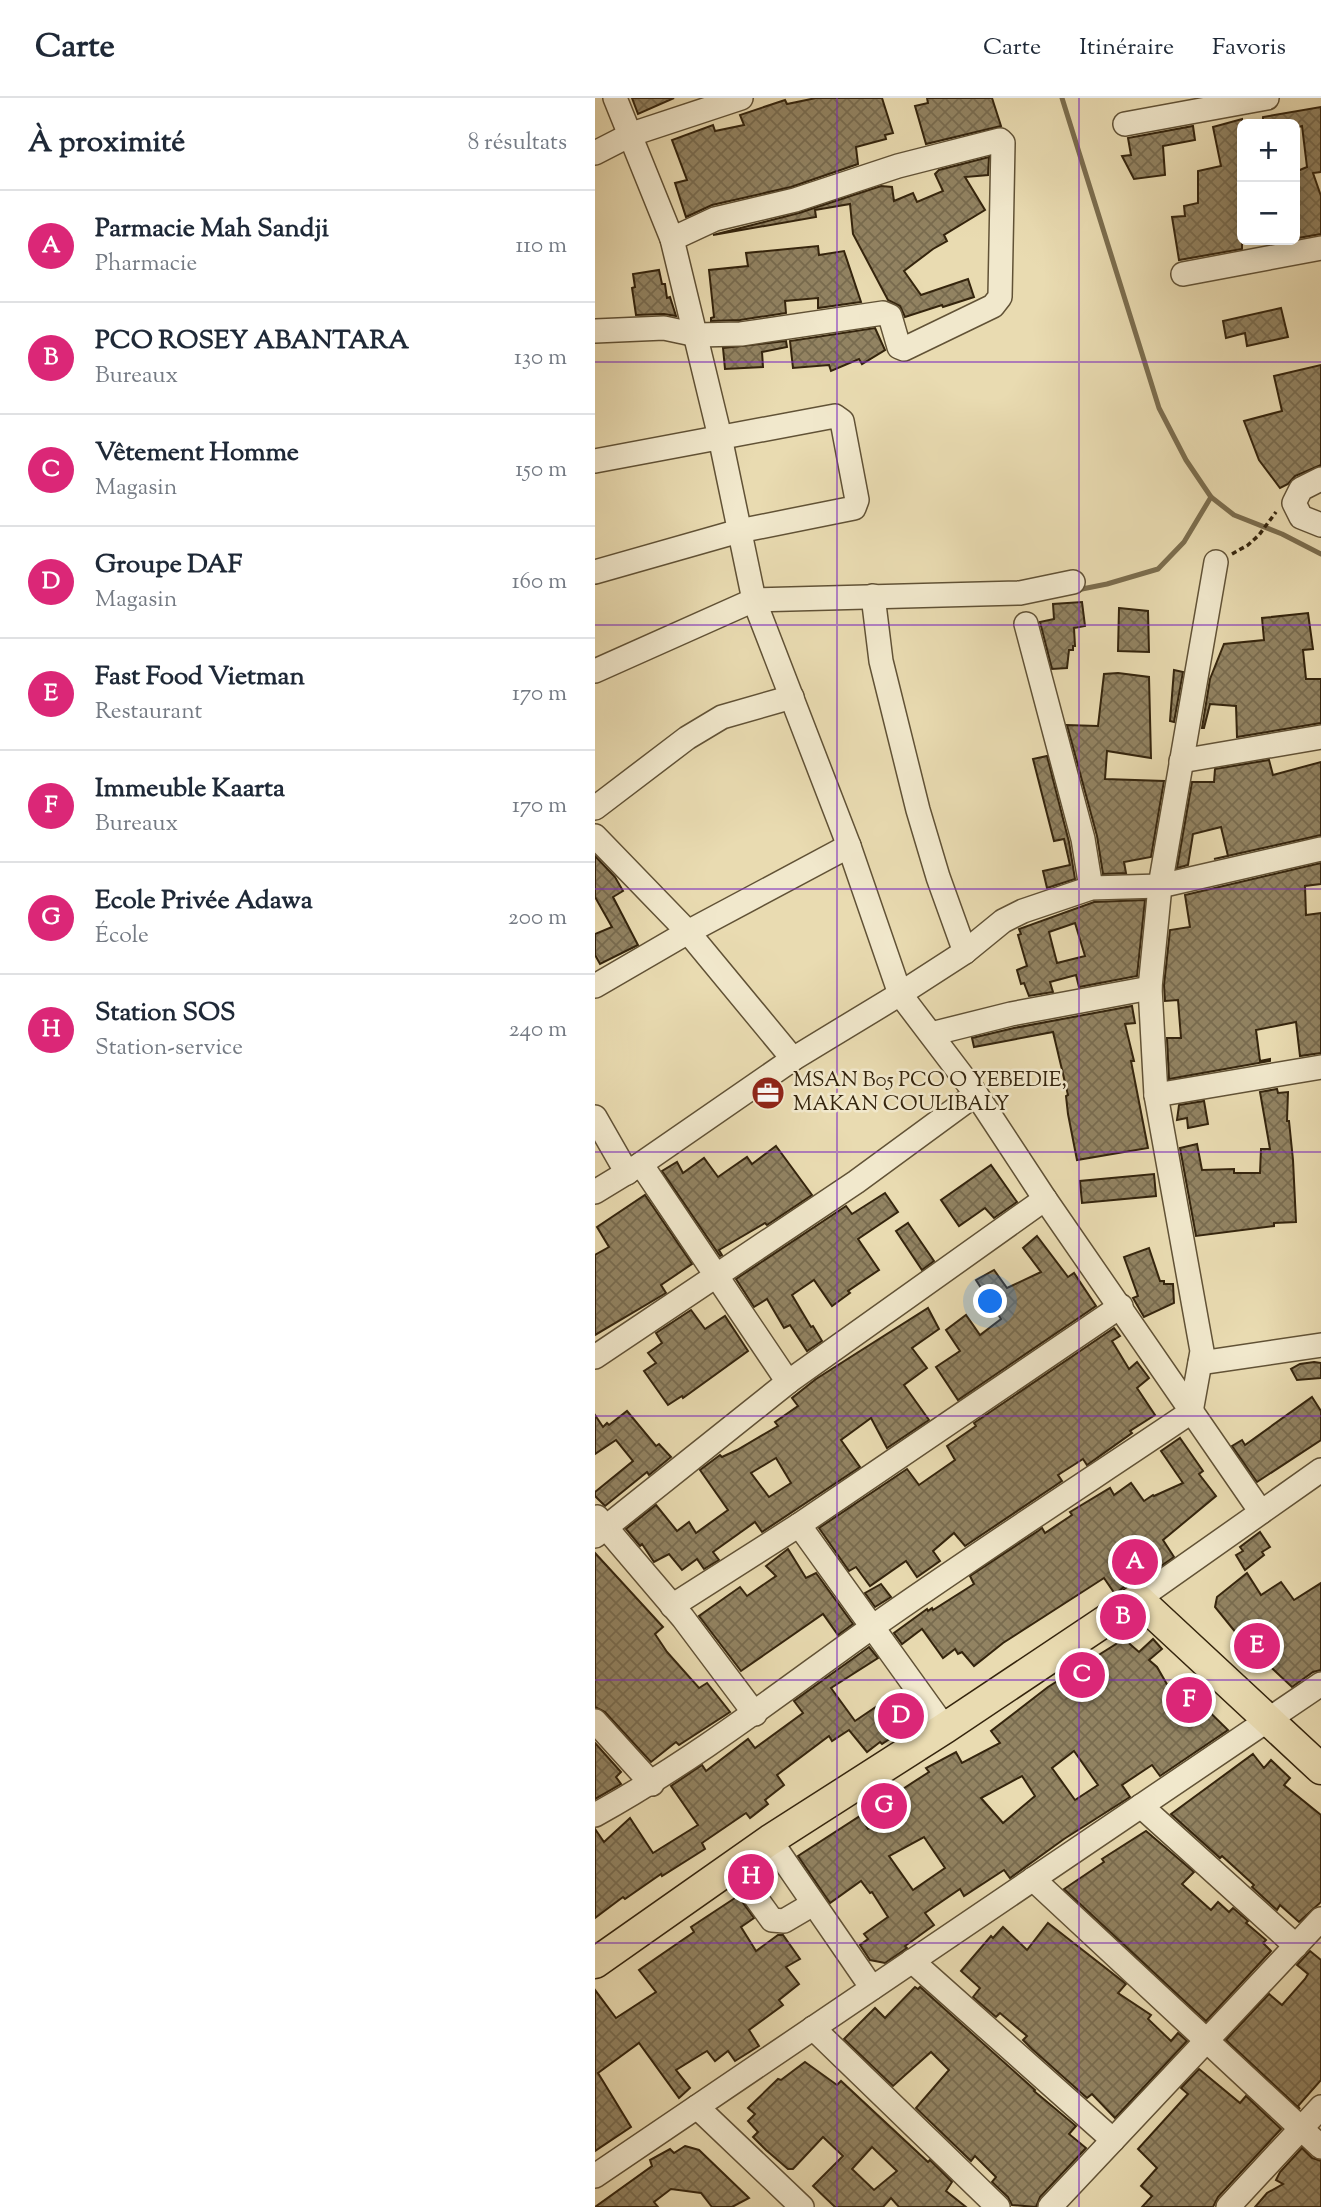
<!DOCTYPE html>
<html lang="fr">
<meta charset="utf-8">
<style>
body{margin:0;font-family:"Sorts Mill Goudy",serif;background:#f2f2f3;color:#1f2937}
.controls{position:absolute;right:21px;top:21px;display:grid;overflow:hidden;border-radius:10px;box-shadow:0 4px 18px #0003}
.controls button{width:63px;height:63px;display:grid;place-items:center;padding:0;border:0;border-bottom:2px solid #e0e1e3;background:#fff;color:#1f2937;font:35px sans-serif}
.you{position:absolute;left:396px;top:1204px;width:24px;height:24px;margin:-18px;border:5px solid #fff;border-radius:50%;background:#1a73e8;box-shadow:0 0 0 10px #1a73e833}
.badge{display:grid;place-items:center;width:46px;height:46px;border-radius:50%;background:#db2777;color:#fff;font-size:23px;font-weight:700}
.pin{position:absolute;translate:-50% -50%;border:4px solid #fff;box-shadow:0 2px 7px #0006}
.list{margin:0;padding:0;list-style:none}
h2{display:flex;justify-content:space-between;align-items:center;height:91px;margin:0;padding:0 28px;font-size:30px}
h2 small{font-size:23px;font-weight:400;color:#747a83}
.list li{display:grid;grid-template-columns:46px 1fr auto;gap:21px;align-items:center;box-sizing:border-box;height:112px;padding:0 28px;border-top:2px solid #e0e1e3}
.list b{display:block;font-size:26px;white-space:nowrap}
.list p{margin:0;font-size:23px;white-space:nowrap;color:#747a83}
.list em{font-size:23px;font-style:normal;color:#747a83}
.map{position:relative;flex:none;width:726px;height:2109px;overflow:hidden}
header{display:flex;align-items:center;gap:42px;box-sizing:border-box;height:98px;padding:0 35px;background:#fff;border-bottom:2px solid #e0e1e3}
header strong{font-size:33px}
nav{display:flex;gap:38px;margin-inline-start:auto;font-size:24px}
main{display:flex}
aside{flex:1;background:#fff}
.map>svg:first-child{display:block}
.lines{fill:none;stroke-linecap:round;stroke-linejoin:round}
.stream{stroke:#7b6d4e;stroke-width:5}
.building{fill:url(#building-cross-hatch);stroke:#34240d;stroke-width:2;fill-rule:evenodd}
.minor-casing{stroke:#615236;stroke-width:26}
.major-casing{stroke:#34240d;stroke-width:33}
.path{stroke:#34240d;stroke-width:3.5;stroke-dasharray:5 3.5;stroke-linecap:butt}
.minor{stroke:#f1e8cc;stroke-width:23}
.major{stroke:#e9dbb1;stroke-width:30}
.grid{fill:none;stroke:#7b2cbf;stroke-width:2;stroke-opacity:0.55}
.labels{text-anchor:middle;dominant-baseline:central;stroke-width:5;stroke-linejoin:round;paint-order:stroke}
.poi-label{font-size:21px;fill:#34240d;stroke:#f1e8cc;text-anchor:start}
</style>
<header>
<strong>Carte</strong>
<nav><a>Carte</a><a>Itinéraire</a><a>Favoris</a></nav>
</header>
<main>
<aside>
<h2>À proximité<small>8 résultats</small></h2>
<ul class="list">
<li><span class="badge">A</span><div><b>Parmacie Mah Sandji</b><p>Pharmacie</p></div><em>110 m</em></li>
<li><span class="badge">B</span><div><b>PCO ROSEY ABANTARA</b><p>Bureaux</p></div><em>130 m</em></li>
<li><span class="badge">C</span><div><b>Vêtement Homme</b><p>Magasin</p></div><em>150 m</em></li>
<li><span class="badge">D</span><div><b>Groupe DAF</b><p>Magasin</p></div><em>160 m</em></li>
<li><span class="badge">E</span><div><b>Fast Food Vietman</b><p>Restaurant</p></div><em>170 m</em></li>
<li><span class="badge">F</span><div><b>Immeuble Kaarta</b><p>Bureaux</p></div><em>170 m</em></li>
<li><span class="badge">G</span><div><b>Ecole Privée Adawa</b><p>École</p></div><em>200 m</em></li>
<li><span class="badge">H</span><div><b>Station SOS</b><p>Station-service</p></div><em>240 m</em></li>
</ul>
</aside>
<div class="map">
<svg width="726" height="2109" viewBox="0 0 726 2109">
<defs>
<pattern id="building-cross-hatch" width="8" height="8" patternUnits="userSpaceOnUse" patternTransform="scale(1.75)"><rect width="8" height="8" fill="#928362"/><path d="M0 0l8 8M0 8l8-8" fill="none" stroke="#786b4f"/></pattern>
</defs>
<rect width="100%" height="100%" fill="#e9dbb1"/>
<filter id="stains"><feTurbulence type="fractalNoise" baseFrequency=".00286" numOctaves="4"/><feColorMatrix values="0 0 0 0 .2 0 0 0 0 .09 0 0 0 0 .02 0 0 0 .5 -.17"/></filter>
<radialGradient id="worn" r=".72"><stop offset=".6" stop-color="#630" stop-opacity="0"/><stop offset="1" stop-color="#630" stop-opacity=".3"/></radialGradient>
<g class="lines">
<g class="stream">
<polyline points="467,0 564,310 591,362 616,399 639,417 687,436 726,456"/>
<polyline points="482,492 512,486 563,471 589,444 616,399"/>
</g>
</g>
<g class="building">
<polygon points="37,0 79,0 43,16"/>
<polygon points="221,0 287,0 298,35 290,37 291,41 261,49 263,66 196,89 117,107 91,119 80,85 92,82 77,42 118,27 120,33 149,27 145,17 190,2 192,6"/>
<polygon points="332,0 397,0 406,28 331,46 320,8 333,5"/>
<polygon points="726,9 726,74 718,75 726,98 726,136 703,140 700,128 700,74 712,69 707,28 700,30 700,26 668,26 668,19"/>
<polygon points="647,21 647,151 584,162 577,119 590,118 589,108 603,105 603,73 626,68 618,29"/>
<polygon points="598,28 600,42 568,48 570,77 539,81 527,58 536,57 533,40"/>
<polygon points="394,59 393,77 370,79 390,112 349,137 352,143 338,151 309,173 326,197 373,181 379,199 348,209 347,207 310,219 305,208 293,202 258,136 255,106 220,112 221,119 118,137 204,115 286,88 297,89 299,103 318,95 322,104 348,93 340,76 344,72"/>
<polygon points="223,148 224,157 249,153 266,204 223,210 223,200 190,203 191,215 145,222 116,223 116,220 119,219 114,172 153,168 151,155"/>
<polygon points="64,172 67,186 70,186 72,200 75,199 81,218 69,216 41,217 37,190 40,189 38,176"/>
<polygon points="686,210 693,239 652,248 650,235 631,240 628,223"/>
<polygon points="280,230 290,252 267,266 264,261 236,273 234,267 198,270 195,243"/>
<polygon points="191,243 192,249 167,254 168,269 130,271 128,250"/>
<polygon points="726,267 726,367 700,378 693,386 685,390 664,362 649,323 687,313 679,278"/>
<polygon points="487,504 490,528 479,530 480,548 478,548 478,552 474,552 472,570 457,571 445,524 459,521 458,506"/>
<polygon points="524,510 553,513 554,554 523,553"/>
<polygon points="713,515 718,551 708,552 711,581 726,581 726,625 642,639 641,608 615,606 609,630 607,630 615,581 629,546 669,542 667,520"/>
<polygon points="579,572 588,574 579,624 575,623"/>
<polygon points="523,575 554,579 556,660 512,653 510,681 569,683 556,759 529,764 531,775 508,776 502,738 472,627 503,628 509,576"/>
<polygon points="452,658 474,744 480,781 452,790 448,773 475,767 469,741 459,743 438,661"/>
<polygon points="674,662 678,677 726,664 726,737 619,761 633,758 626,729 598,736 593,767 582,770 597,684 619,684 620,671"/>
<polygon points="0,758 20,779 28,793 18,799 43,847 5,866 0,857 0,836 17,829 0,799"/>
<polygon points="726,765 726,786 710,788 711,817 726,815 726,955 705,958 701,924 661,932 665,963 675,961 675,963 574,981 572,940 586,940 583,902 570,903 569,887 575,832 595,829 590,797"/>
<path d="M 550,802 L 542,878 L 484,889 L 481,877 L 455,884 L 458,894 L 434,898 L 429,885 L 426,886 L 422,872 L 432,868 L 423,837 L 426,836 L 424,831 L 499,804 ZM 480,825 L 490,858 L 462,865 L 454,834 Z"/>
<polygon points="537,908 540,925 530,926 539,963 536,963 553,1050 482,1062 473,1016 471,998 473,997 458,934 379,949 377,940 419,930"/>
<polygon points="682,991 683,995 693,994 692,1023 694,1023 698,1062 701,1124 679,1125 679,1128 601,1138 585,1050 602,1046 607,1072 639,1071 639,1075 665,1075 666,1051 675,1051 665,994"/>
<polygon points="609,1003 613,1026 593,1030 592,1020 582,1022 584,1007"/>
<polygon points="181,1048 217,1097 172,1127 170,1125 124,1152 127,1157 125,1158 67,1073 82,1064 88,1075 109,1060 123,1079 152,1059 157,1066"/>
<polygon points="396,1067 422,1104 399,1120 390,1110 364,1128 346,1102"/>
<polygon points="559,1076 561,1098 487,1105 485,1083"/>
<polygon points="290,1095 303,1114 263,1141 284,1172 253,1193 255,1195 237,1208 219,1182 197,1197 216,1229 218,1228 227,1243 212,1253 195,1227 189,1230 172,1201 159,1209 141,1181 251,1108 257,1116"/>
<polygon points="50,1097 97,1166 66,1187 71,1195 0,1237 0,1157 14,1149 2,1129"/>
<polygon points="313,1125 339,1163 327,1172 301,1133"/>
<polygon points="442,1138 473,1179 479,1175 501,1208 363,1302 341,1269 365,1253 351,1232 371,1217 385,1237 406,1221 381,1182 399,1172 412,1190 446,1174 428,1150"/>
<polygon points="554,1150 565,1183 569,1183 569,1186 578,1186 579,1205 549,1219 538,1200 543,1198 529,1159"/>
<path d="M 333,1210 L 344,1231 L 317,1250 L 332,1270 L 309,1287 L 334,1322 L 292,1350 L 276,1320 L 246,1342 L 265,1369 L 167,1434 L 160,1424 L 118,1454 L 124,1462 L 109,1471 L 102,1461 L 87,1472 L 74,1456 L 59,1464 L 47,1446 L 45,1448 L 31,1431 L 61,1407 L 82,1433 L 94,1424 L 101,1435 L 133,1412 L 105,1372 L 125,1357 L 127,1359 L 142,1352 L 183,1328 L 180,1324 L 203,1308 L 197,1300 L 221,1281 ZM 181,1360 L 196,1385 L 174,1399 L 156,1375 Z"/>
<polygon points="96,1212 110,1231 130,1218 153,1253 88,1300 87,1298 73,1307 49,1273 61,1265 53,1255 67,1245 61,1235"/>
<polygon points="519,1230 525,1238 517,1243 534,1271 542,1264 554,1280 542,1290 560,1317 535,1333 537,1335 492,1367 488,1361 463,1377 467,1383 370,1448 359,1435 338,1453 345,1463 322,1479 311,1463 275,1488 261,1469 254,1473 224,1430 312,1371 324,1387 360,1362 352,1348 381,1328 379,1325"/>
<polygon points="719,1264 726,1265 726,1280 702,1282 696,1271 705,1266"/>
<polygon points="717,1299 726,1313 726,1342 662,1384 637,1348 647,1342 650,1347"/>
<polygon points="32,1313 61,1348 64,1346 76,1359 54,1377 52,1374 10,1408 0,1398 0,1394 38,1363 21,1342 0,1356 0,1317 8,1329 12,1325 14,1327"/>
<polygon points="585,1340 608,1373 604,1376 621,1398 568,1442 579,1459 543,1484 533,1486 520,1496 509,1480 408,1545 379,1568 367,1554 363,1556 360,1551 348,1560 327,1531 307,1546 299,1535 332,1511 333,1513 337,1510 338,1512 379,1486 375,1478 443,1433 447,1430 450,1435 477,1417 475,1414 515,1390 519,1397 536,1385 549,1403 558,1397 559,1398 588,1385 566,1353"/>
<polygon points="665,1434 675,1449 667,1454 669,1457 650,1472 641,1457 648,1453 645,1449"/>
<polygon points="193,1451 211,1480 221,1475 258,1526 243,1537 228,1516 146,1573 104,1518 145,1489 152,1498 181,1478 171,1468"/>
<polygon points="0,1455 68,1529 60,1536 72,1554 104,1590 112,1585 135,1614 84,1647 81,1644 56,1664 10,1614 0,1609"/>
<polygon points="652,1475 666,1497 686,1484 699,1502 726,1485 726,1572 718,1574 697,1589 646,1541 620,1509 622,1499"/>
<polygon points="286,1486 296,1499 280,1509 270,1495"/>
<path d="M 529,1541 L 544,1554 L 558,1541 L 567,1551 L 554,1562 L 562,1569 L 573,1588 L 582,1582 L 633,1632 L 565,1678 L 557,1667 L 527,1687 L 535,1699 L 469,1741 L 415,1780 L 409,1772 L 369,1798 L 365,1791 L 330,1815 L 339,1827 L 310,1848 L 312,1850 L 290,1865 L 275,1862 L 265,1847 L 273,1841 L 269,1836 L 293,1819 L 277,1794 L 275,1795 L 266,1783 L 235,1805 L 203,1758 L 265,1718 L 273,1731 L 310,1711 L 300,1696 L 334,1674 L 331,1670 L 361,1654 L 367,1665 L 405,1645 L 396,1633 L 453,1589 ZM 479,1653 L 503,1687 L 480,1702 L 457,1670 ZM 427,1678 L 440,1698 L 408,1725 L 386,1700 ZM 329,1739 L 350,1770 L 318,1792 L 294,1758 Z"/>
<polygon points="274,1549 283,1560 236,1590 260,1623 306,1592 325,1621 287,1646 285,1644 272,1654 254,1632 237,1643 234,1638 182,1677 189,1687 170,1702 173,1706 155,1720 151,1715 107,1745 110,1751 67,1778 66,1776 30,1801 28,1799 0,1820 0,1731 9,1744 35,1720 58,1755 103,1727 76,1688 107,1667 111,1673 153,1641 160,1650 208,1615 199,1603"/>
<polygon points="0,1645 26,1674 21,1679 26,1686 0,1701"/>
<polygon points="658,1656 669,1670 676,1662 695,1680 689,1687 726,1717 726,1804 704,1824 685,1807 682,1812 657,1789 659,1787 627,1758 625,1760 576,1716"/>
<polygon points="551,1733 599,1774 587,1786 616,1812 623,1804 634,1814 638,1810 653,1823 651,1825 671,1842 668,1845 676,1853 611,1923 469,1791 509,1764 507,1761"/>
<polygon points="143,1798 159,1820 146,1829 161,1853 183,1837 188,1837 205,1861 191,1869 204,1886 184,1902 188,1907 154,1932 164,1948 140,1963 133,1953 120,1963 112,1953 81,1972 95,1990 84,2000 44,1945 3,1975 36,2029 0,2053 0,1892 21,1920 61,1894 44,1872 99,1834 96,1829"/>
<polygon points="453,1825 531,1886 523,1895 556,1917 553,1921 576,1943 583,1935 592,1943 520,2020 497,1996 492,2000 437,1951 428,1942 432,1938 405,1915 401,1919 378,1899 385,1890 366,1873 396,1838 398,1840 408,1829 432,1852"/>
<polygon points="715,1853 726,1862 726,1982 703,2008 705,2011 631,1942 674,1896 687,1907 710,1881 713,1876 702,1867"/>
<polygon points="320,1889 323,1891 325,1889 440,1992 439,1993 481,2028 474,2036 491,2050 445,2099 441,2109 417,2107 413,2099 397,2084 401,2079 380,2058 376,2063 321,2010 354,1972 336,1954 298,1988 249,1941 280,1910 290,1920"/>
<path d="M 210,1964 L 242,1987 L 246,1983 L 333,2064 L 335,2062 L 357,2084 L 351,2093 L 371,2109 L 304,2109 L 296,2100 L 288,2109 L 240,2109 L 218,2088 L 248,2058 L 228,2039 L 198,2071 L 193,2071 L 171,2052 L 158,2039 L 163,2034 L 153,2023 L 160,2016 L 153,2010 L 183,1981 L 186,1982 ZM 277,2049 L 302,2073 L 279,2092 L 257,2071 Z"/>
<polygon points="604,1971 645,2005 651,1998 686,2031 623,2099 618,2109 547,2109 557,2098 546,2088 562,2070 543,2051 593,1996 586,1990"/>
<polygon points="90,2048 104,2052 154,2100 137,2109 117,2109 106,2095 76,2091 59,2104 63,2109 0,2109 57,2068 55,2062 75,2051 79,2055"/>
<polygon points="707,2050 717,2060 726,2063 726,2109 660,2109 672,2095 688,2086 681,2082 685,2074"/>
</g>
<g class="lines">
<defs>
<g id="minor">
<polyline points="20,0 77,141 125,339 159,502 254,748 305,896 381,996 450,1101 666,1414"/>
<polyline points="530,26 672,0"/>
<polyline points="0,55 37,36 146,0"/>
<polyline points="588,176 726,150"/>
<polyline points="0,233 69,230 102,237 146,236 288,215 295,218 304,249 309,251 398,208 405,199 408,45 405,42 303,68 200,102 120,121 77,141"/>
<polyline points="0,363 240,318 247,323 262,402 259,410 144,433 0,474"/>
<polyline points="726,381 706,391 699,405 706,419 726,427"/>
<polyline points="278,498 286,563 323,712 343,779 370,854"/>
<polyline points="431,526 488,741 496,790"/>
<polyline points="0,573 159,502 425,495 478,484"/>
<polyline points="586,663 726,639"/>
<polyline points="0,710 92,640 127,619 197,599"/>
<polyline points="0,738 93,834 198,961"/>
<polyline points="0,888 93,834 254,748"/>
<polyline points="336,936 416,916 555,890"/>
<polyline points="561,997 726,969"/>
<polyline points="0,1019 32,1075"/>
<polyline points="46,1066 193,1284"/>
<polyline points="0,1094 46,1066 198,961 305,896 370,854 408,823 428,813 496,790 565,788 726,751"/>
<polyline points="0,1259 261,1084 381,996"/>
<polyline points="605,1265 726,1247"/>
<polyline points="2,1419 88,1520 160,1616"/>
<polyline points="204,1427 350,1630"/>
<polyline points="0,1438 193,1284 450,1101"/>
<polyline points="543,1501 726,1372"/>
<polyline points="77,1508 204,1427 526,1208"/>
<polyline points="0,1623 57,1686"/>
<polyline points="546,1708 701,1848"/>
<path d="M 0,1717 C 98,1663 185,1595 276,1530 C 381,1456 489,1386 596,1314 L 607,1253 L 561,997 L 555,890 L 565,788 L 621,464"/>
<polyline points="175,1742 277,1890"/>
<polyline points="138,1768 177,1822 189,1823 218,1806"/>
<polyline points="438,1781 726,2049"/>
<polyline points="317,1863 518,2042"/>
<polyline points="218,1930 403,2109"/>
<polyline points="102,2009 207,2109"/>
<polyline points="0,2078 726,1586"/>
<polyline points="455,2109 726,1821"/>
<polyline points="633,2109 726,2009"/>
</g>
<polyline id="major" points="0,1865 175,1742 350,1630 543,1501 726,1671"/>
</defs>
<use href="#minor" class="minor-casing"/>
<use href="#major" class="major-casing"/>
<polyline class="path" points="637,456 653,447 664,437 681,414"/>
<use href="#minor" class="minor"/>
<use href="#major" class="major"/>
</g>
<path class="grid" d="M 242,0 L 242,2109M 484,0 L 484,2109M 0,264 L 726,264M 0,527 L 726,527M 0,791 L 726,791M 0,1054 L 726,1054M 0,1318 L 726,1318M 0,1582 L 726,1582M 0,1845 L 726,1845"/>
<defs>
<symbol id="office-disc" viewBox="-11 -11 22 22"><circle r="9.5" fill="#8f2418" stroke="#f1e8cc"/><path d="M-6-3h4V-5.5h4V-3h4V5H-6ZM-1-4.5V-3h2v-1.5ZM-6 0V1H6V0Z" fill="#fff"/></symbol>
</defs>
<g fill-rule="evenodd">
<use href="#office-disc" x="154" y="976" width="38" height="38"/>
</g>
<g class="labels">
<g class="poi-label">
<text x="198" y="983">MSAN B05 PCO O YEBEDIE,<tspan x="198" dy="24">MAKAN COULIBALY</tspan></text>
</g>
</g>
<rect width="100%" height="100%" filter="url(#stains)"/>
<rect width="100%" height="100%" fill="url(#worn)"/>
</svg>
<div class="controls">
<button>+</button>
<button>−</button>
</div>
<div class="you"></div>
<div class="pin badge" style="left:540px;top:1464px">A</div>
<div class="pin badge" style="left:528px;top:1519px">B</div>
<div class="pin badge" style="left:487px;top:1577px">C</div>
<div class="pin badge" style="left:306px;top:1618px">D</div>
<div class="pin badge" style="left:662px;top:1548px">E</div>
<div class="pin badge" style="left:594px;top:1602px">F</div>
<div class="pin badge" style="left:289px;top:1708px">G</div>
<div class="pin badge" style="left:156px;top:1779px">H</div>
</div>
</main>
